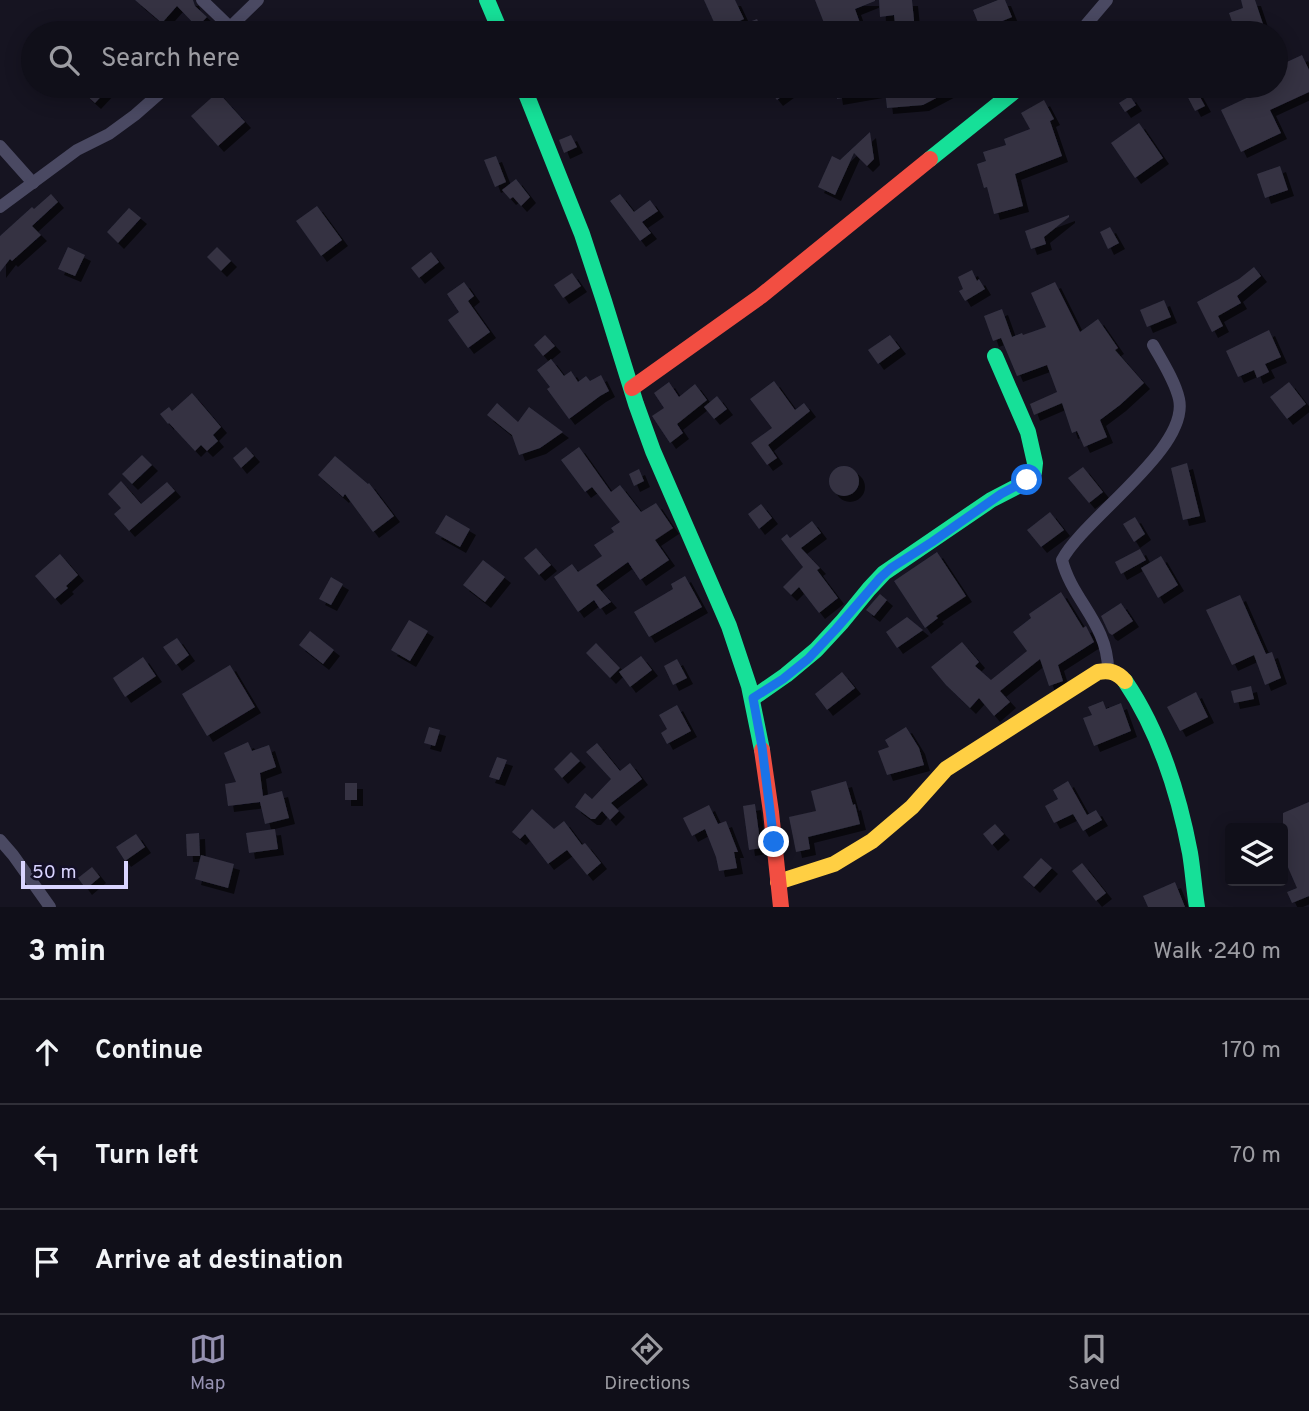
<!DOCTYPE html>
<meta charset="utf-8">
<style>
body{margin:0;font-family:Overpass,sans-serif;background:#191822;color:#f1f3f6}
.controls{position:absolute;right:21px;bottom:21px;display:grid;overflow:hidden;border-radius:7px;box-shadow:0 4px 18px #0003}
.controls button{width:63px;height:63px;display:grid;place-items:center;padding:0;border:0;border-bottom:2px solid #302f38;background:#100f19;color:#f1f3f6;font:35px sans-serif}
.scale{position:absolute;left:21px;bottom:18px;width:107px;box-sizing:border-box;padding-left:7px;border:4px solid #d9d4ff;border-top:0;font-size:19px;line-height:24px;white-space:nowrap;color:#d9d4ff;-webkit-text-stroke:5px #130f26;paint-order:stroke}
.stop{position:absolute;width:21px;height:21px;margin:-16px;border:5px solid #1a73e8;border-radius:50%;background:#fff}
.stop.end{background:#1a73e8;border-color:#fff;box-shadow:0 2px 7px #0008}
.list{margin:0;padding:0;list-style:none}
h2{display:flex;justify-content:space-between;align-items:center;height:91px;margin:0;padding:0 28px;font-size:30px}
h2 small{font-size:23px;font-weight:400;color:#9c9ca2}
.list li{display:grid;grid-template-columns:46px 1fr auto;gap:21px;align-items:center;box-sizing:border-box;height:105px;padding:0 28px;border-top:2px solid #302f38}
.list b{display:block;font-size:26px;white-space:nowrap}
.list em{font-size:23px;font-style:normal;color:#9c9ca2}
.icon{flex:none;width:38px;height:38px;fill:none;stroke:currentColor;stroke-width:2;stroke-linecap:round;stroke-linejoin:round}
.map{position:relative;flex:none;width:1309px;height:907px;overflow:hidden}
.search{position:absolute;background:#100f19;box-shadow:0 4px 18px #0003;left:21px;right:21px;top:21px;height:77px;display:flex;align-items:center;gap:18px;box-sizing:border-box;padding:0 24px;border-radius:38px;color:#9c9ca2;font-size:26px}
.sheet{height:406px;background:#100f19}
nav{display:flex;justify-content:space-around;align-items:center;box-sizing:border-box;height:98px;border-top:2px solid #302f38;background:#100f19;font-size:19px;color:#9c9ca2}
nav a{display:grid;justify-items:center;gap:4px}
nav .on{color:#9591b1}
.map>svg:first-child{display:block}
.building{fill:#343243;filter:url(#shadow)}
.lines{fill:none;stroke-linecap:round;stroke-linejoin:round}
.street{stroke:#4a4962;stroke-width:12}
.fast{stroke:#16e098;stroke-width:16}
.slow{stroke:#ffcf43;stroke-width:16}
.jam{stroke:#f24e42;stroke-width:16}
.route{stroke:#1a73e8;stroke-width:9}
</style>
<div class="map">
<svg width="1309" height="907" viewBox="0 0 1309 907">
<defs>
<filter id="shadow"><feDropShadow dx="6" dy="6" stdDeviation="0" flood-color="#0009"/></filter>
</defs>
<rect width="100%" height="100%" fill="#161421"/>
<g class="building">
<polygon points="135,0 193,0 195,6 207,17 197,27 177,6 162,23"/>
<polygon points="704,0 735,0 744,19 718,31"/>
<polygon points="815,0 875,0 875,1 855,9 860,23 836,33 828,33"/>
<polygon points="879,0 912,0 915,30 896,32 894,15 880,17"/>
<polygon points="998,0 1005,0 1012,17 981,30 973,10"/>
<polygon points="1241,0 1255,0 1264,27 1245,33 1236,33 1229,13 1243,8"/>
<polygon points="757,19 763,33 748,33 744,24"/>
<polygon points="1302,55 1309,70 1309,92 1270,110 1281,133 1241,152 1221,110 1272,86 1276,86 1276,67"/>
<polygon points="76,86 111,86 95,103"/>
<polygon points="766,86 796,86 777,100"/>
<polygon points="835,86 877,86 877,92 837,99"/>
<polygon points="886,86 959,86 923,105 887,108 885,91 887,91"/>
<polygon points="1182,86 1194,86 1205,106 1195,111"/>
<polygon points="218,92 245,122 218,146 191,116"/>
<polygon points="1130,96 1136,105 1125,112 1119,103"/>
<polygon points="1044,100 1054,119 1050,121 1062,156 1015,174 1023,206 994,214 987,187 984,188 977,164 986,161 983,152 1006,145 1004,139 1030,129 1021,113"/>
<polygon points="1139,123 1163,158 1135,178 1111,143"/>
<polygon points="870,132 874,159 867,166 854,153 835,195 818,187 832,156 840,160"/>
<polygon points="571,135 577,147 564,153 559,140"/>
<polygon points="496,156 506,182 495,187 484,160"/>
<polygon points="1280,166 1288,190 1265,198 1257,174"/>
<polygon points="516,179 530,197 521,206 513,197 510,199 502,190"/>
<polygon points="51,194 58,202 32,226 41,235 12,261 10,259 0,272 0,236 32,207 34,209"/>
<polygon points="620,194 634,212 650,200 658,211 642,222 651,233 640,241 610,201"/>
<polygon points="317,206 342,240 321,256 296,221"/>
<polygon points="129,208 141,218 118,243 107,232"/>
<polygon points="1069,215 1069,217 1044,237 1046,244 1031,249 1025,231"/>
<polygon points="1110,227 1119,243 1108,249 1100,232"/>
<polygon points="68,247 85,255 75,276 58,269"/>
<polygon points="217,247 231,261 221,271 207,257"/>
<polygon points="431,252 439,262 419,278 411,268"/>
<polygon points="1254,267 1261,276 1237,296 1241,303 1218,316 1223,326 1212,332 1197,302 1239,279"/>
<polygon points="972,270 977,281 979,279 985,289 965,301 959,291 963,289 958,277"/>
<polygon points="572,273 581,286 563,298 554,285"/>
<polygon points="464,282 474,296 468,301 490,332 468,348 448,320 459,312 447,294"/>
<polygon points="1055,282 1080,332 1098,319 1118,348 1115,350 1144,383 1120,405 1100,420 1107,437 1084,447 1077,431 1072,433 1062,403 1034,415 1030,404 1057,392 1047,365 1017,376 1001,338 993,341 984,316 1002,309 1012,337 1022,333 1023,335 1046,327 1031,293"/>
<polygon points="1164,300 1171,317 1147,327 1140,310"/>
<polygon points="1269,330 1281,357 1265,364 1269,372 1257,378 1254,370 1238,377 1226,351"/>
<polygon points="545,335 555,346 543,356 534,345"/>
<polygon points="890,335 900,348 878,364 868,350"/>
<polygon points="551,359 564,376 571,371 578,382 586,376 590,381 601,375 609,391 600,396 569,419 547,389 550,387 537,370"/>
<polygon points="774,381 795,410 804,403 810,411 768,445 777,458 767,465 751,443 772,428 750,399"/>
<polygon points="669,382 679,397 695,384 707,400 677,424 683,433 670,443 652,416 664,408 654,393"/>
<polygon points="1289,382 1306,404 1287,419 1270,397"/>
<polygon points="192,393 221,427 213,435 218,441 207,451 201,445 195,451 169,423 168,424 160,414 169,407 172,411"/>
<polygon points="717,396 727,409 714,419 704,407"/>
<polygon points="497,403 518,422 529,407 563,432 540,448 519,455 512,435 487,415"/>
<polygon points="246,447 254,456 241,468 233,458"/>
<polygon points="579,447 611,492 620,485 641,512 656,503 673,528 655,540 669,560 640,580 628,562 596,585 611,602 600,609 594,600 578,612 554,577 572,564 578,572 602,556 594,545 614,532 611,528 620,522 592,487 585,492 561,460"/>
<polygon points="142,455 152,465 132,484 122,474"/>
<polygon points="335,456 368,484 369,483 394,516 373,532 345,494 343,497 318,475"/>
<polygon points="1187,463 1200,516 1183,520 1171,468"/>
<circle cx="844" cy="481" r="15"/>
<polygon points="1083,467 1103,492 1089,503 1068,478"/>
<polygon points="639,469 644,481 634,486 629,474"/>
<polygon points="121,481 141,504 167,482 175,491 129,531 114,514 121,508 108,494"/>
<polygon points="761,504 772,518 759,529 748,514"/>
<polygon points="1050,512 1064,530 1041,547 1027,530"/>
<polygon points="446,515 470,529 460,547 435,533"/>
<polygon points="1135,517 1145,534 1134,542 1123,524"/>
<polygon points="812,521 821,533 801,548 820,568 817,570 838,598 819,613 799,587 791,595 783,587 803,567 781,539 787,534 790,538"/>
<polygon points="536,548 551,565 539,575 524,558"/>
<polygon points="1140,549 1146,560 1121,574 1115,562"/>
<polygon points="937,552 966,596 936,616 938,618 925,628 894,581"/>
<polygon points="60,554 78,575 66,586 68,588 55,599 35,576"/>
<polygon points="1161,556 1178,585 1158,598 1141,568"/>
<polygon points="483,560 505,577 485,602 463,585"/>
<polygon points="685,576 702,607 649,637 634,612 673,589 671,584"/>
<polygon points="331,577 343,584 331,605 319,599"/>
<polygon points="1061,592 1083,628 1086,626 1094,642 1058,665 1063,681 1049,686 1040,659 1000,691 1010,702 994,716 979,698 970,708 946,685 931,667 962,642 979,662 975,666 991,680 1027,651 1013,632 1031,618 1029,614"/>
<polygon points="880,594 887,600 874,616 866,610"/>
<polygon points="1240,595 1266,654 1272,652 1281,678 1265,685 1254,655 1232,665 1206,610"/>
<polygon points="1121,603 1133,621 1112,635 1109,633 1101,616"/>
<polygon points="907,617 923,630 897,648 886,632"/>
<polygon points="409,620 428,631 410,661 391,650"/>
<polygon points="310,631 334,650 323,664 299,645"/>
<polygon points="177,638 189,655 176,665 163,647"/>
<polygon points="596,643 620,668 610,678 586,653"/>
<polygon points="641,656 652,670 630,687 619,672"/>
<polygon points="143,657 156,676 125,697 113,678"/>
<polygon points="677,659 687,678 673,685 664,666"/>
<polygon points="230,665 255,707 207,736 182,694"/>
<polygon points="842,672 855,688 827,710 815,694"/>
<polygon points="1251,686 1254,699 1234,703 1231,691"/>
<polygon points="1196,692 1208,717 1180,731 1167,707"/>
<polygon points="1103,701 1106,709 1121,703 1131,731 1094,746 1083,718 1092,715 1088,707"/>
<polygon points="677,705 691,731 667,744 661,733 667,729 659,715"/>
<polygon points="429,727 440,730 435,746 424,743"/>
<polygon points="906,727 919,748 924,765 887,775 878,751 889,747 885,740"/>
<polygon points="248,742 252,751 269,745 276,767 260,773 263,796 282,791 289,818 265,824 260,802 228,806 225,784 236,782 224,753"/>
<polygon points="597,743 620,771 630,763 642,779 611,803 619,811 610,820 602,811 595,819 591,819 575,807 585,793 592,799 611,779 586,752"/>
<polygon points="571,752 580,761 562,778 554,769"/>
<polygon points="497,757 507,760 499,780 489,777"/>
<polygon points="846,781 853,805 855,804 860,824 808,837 810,849 796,852 789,817 816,811 811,791"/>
<polygon points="1068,781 1087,815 1096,810 1102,820 1083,831 1073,814 1054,823 1045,806 1058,799 1053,790"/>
<rect x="345" y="783" width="12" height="17"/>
<polygon points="1309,802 1309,896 1292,903 1287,892 1297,888 1283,856 1283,813"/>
<polygon points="755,804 761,848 749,850 743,806"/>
<polygon points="709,805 718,824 726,821 738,852 734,852 737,868 719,871 716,857 705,829 692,836 683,818"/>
<polygon points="532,809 554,829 564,821 582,845 585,843 601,863 587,875 567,850 548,864 525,834 520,839 512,832"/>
<polygon points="995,824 1004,834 992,845 983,834"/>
<polygon points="275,829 278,849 249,853 246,833"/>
<polygon points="199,833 200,856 187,856 186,834"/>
<polygon points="136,834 145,847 125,861 116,847"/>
<polygon points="201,855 234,864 228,888 195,879"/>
<polygon points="1041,858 1052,868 1034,887 1023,877"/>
<polygon points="1082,863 1106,893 1096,901 1072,871"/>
<polygon points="92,867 100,877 86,889 78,878"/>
<polygon points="1175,882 1185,907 1148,907 1143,896"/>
</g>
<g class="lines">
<g class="street">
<polyline points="202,0 230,27"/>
<polyline points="224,33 258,0"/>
<polyline points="1079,33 1107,0"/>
<polyline points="0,146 33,183"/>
<polyline points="0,207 77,150 109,134 135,115 168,86"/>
<path d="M 1108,670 C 1108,624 1072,600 1062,560 C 1084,518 1190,448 1179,399 C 1175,381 1162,361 1153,345"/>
<polyline points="0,840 13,855 50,907"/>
</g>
<g class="fast">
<polyline points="487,0 501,33"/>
<polyline points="523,86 582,234 604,301 636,404 653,451 729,626 749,686 762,750"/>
<polyline points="930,159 1021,86"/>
<path d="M 1125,681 C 1159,731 1179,795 1190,853 C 1193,871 1194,889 1197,907"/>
<polyline points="753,698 786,675 816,650 842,622 869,589 884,573 991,500 1024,483 1032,476 1034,472 1035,463 1028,432 995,356"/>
</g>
<path class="slow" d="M 778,882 L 834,864 L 872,841 L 912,807 L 946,769 L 1098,672 C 1110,670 1117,672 1125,681"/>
<g class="jam">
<polyline points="632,388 761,296 930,159"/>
<polyline points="762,750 771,812 781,907"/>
</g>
</g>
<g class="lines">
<polyline class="route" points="774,842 762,747 753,698 783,679 808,659 836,629 880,578 891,568 932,542 1001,494 1027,480"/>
</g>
</svg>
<div class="controls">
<button><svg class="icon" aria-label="layers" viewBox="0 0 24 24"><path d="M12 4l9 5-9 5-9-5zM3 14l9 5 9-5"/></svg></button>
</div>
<div class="scale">50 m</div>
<div class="stop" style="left:1027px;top:480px"></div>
<div class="stop end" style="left:774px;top:842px"></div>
<div class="search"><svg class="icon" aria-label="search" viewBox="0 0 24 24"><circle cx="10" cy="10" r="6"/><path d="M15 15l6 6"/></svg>Search here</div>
</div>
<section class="sheet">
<h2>3 min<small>Walk · 240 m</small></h2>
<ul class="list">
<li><svg class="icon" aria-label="ahead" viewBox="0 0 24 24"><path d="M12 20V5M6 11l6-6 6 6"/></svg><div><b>Continue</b></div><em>170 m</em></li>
<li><svg class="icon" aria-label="left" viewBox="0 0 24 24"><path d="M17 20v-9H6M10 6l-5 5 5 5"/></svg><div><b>Turn left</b></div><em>70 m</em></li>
<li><svg class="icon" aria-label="arrive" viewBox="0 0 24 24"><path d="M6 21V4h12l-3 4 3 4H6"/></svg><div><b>Arrive at destination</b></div></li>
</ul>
</section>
<nav>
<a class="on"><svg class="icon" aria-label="map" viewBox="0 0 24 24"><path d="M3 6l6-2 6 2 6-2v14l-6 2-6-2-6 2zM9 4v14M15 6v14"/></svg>Map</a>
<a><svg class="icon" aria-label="directions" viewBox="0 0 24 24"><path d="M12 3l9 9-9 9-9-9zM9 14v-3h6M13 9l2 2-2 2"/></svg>Directions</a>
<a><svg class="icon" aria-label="saved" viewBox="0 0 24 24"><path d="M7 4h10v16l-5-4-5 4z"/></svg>Saved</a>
</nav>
